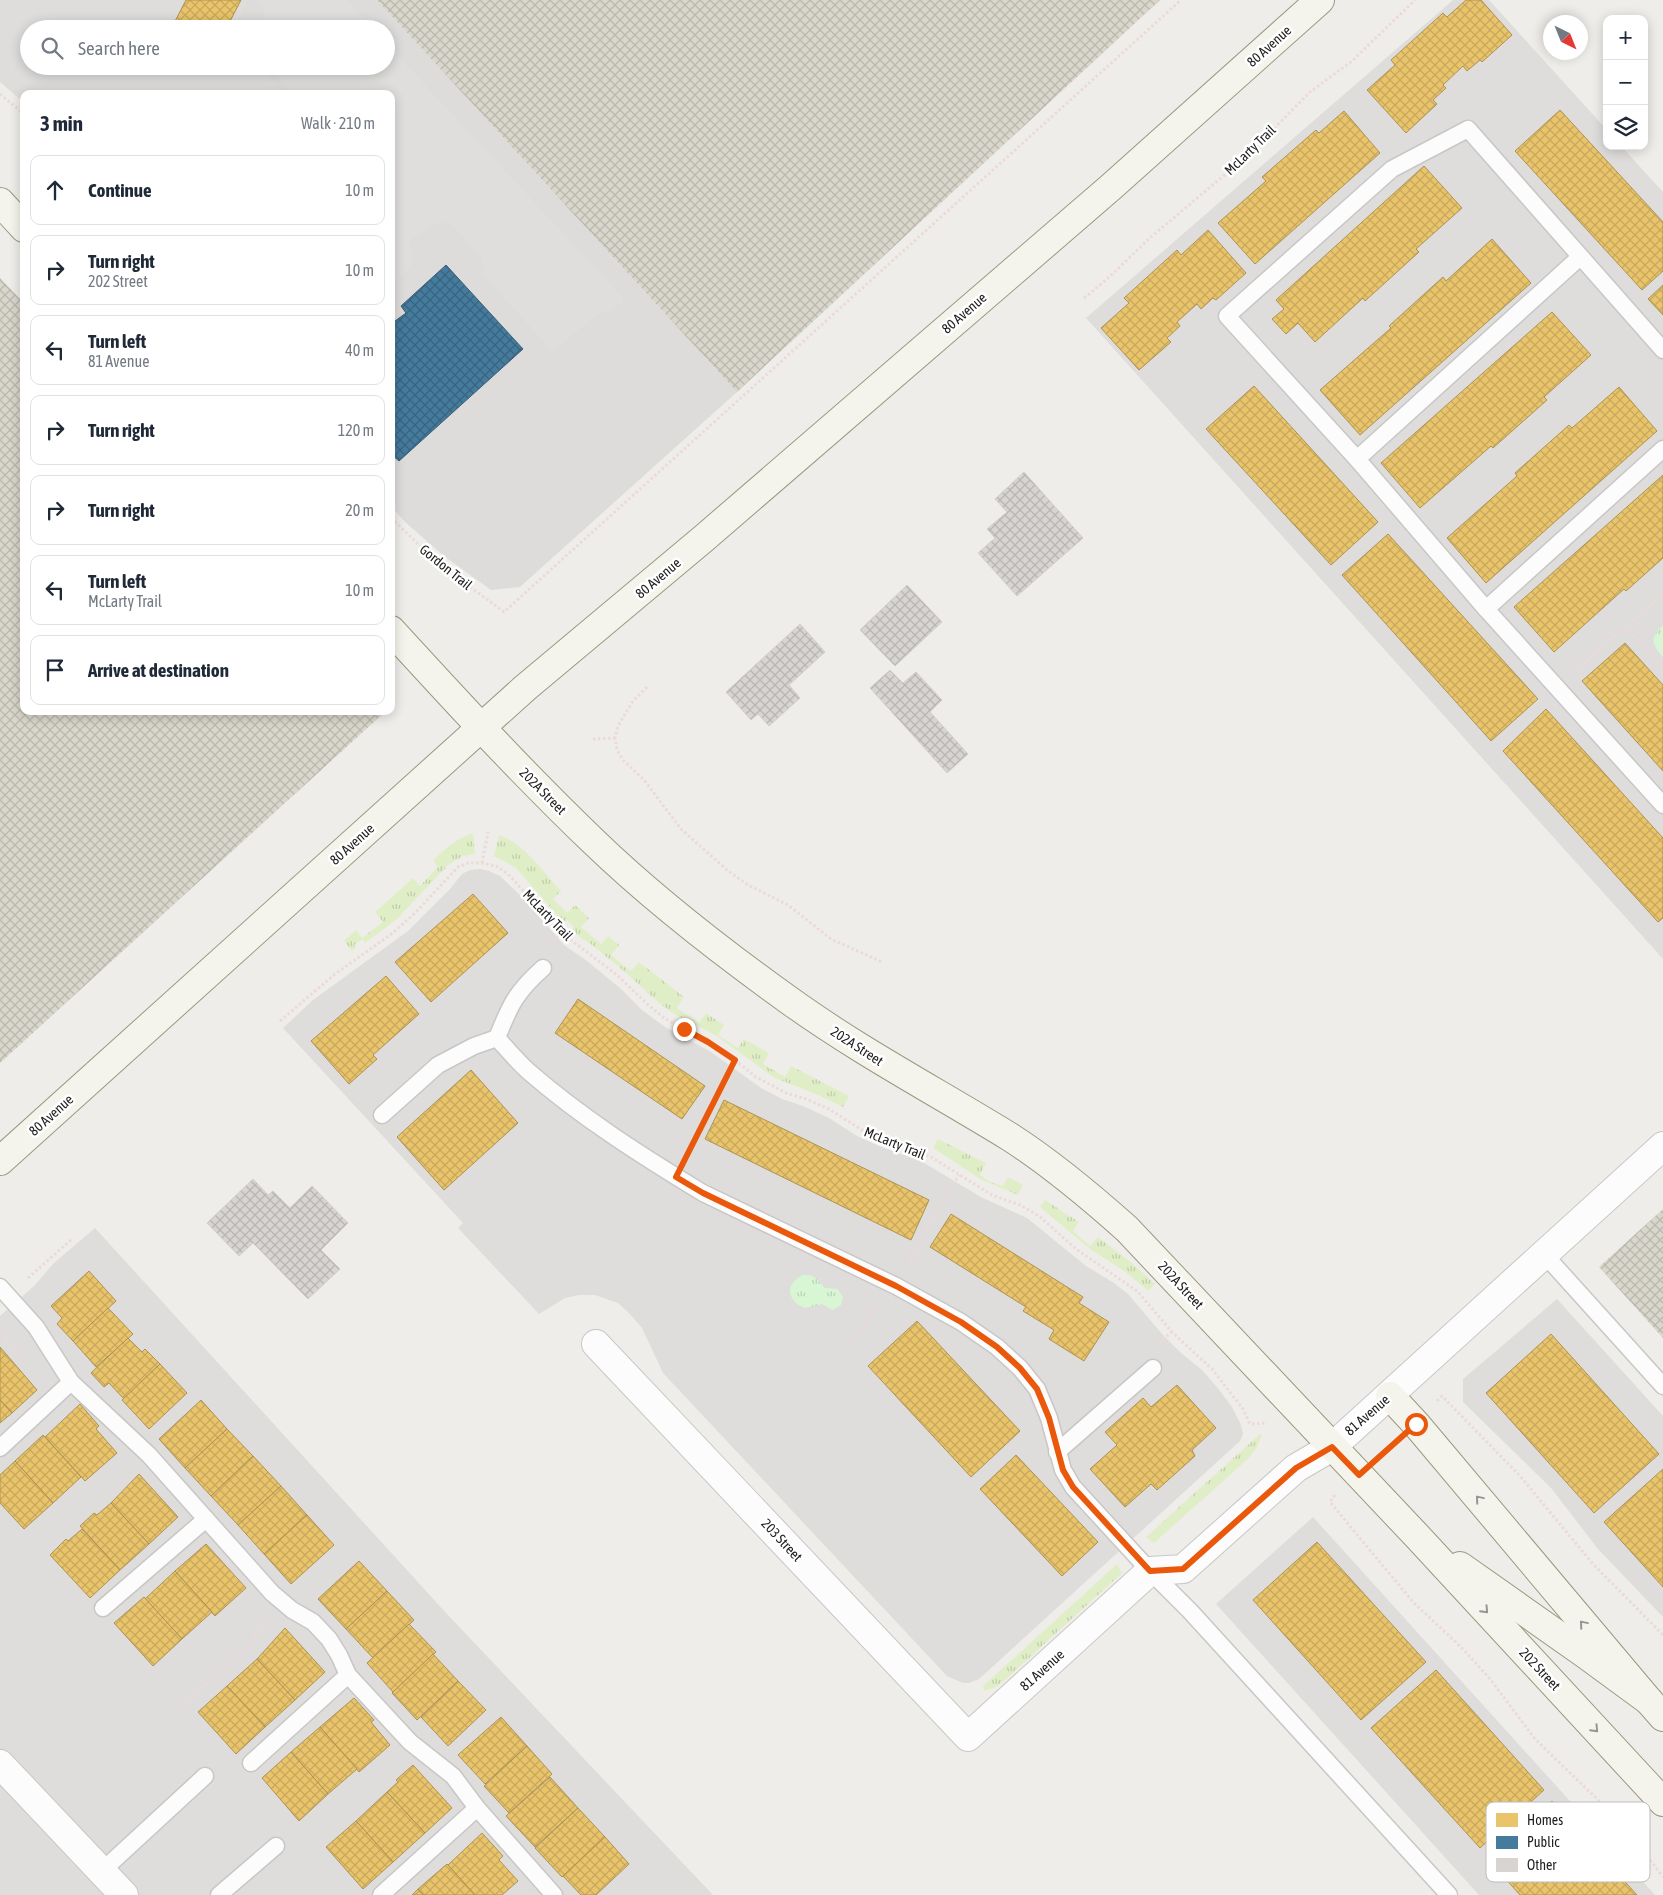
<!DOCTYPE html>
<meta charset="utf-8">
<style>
body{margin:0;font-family:"Asap Condensed",sans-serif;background:#f6f6f7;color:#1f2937}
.controls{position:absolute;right:15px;top:15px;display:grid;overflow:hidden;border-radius:10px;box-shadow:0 2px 12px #0003}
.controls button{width:45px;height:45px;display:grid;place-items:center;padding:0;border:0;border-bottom:1px solid #e0e1e3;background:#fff;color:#1f2937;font:25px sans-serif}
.compass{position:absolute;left:1543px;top:15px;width:45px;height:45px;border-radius:50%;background:#fff;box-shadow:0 2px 12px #0003;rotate:137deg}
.stop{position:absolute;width:15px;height:15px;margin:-11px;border:4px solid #ea580c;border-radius:50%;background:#fff}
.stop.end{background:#ea580c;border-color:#fff;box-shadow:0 1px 5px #0008}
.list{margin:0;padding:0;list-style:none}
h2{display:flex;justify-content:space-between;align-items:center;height:65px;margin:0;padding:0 20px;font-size:21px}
h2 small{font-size:16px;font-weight:400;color:#747a83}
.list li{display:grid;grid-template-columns:32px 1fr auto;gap:15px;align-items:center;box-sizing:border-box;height:70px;margin:0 10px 10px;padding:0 10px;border:1px solid #e0e1e3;border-radius:10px}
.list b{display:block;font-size:19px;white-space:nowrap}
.list p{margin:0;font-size:16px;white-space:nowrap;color:#747a83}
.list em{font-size:16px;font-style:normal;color:#747a83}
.icon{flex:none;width:28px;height:28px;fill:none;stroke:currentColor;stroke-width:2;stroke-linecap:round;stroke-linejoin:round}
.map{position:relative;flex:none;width:1663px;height:1895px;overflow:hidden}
.search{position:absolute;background:#fff;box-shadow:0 2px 12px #0003;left:20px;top:20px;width:375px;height:55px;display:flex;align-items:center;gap:12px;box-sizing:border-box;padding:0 18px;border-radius:28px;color:#747a83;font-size:19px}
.panel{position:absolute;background:#fff;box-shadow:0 2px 12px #0003;left:20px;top:90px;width:375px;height:625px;border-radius:10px}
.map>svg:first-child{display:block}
.residential{fill:#dedddb}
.religious{fill:#dddcdb}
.construction{fill:url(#construction-cross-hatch)}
.grass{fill:url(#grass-tufts)}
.park{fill:url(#park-tufts)}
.parking{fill:#dfdedd}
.homes{fill:url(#homes-cross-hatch);stroke:#ad9354}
.public{fill:url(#public-cross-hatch);stroke:#3a6078}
.building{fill:url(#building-cross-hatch);stroke:#d3cecb}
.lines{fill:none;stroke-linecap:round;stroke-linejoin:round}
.service-casing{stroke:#c8c7c6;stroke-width:19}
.minor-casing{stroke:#c8c7c6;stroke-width:30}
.secondary-casing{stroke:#9b9980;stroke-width:30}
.path{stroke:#ecd9da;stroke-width:3;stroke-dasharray:2.5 2.5;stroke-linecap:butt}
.service{stroke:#fdfcfc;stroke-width:16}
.minor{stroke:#fdfcfc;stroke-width:28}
.secondary{stroke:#f5f4ec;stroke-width:28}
.oneway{stroke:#969591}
.route{stroke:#ea580c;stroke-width:6}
.labels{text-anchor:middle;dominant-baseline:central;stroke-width:5;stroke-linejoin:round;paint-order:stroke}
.street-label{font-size:14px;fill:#212121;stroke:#fff}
.key{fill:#fff;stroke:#bcbcbc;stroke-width:1}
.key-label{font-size:14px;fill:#212121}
</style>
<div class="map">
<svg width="1663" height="1895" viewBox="0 0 1663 1895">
<defs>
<pattern id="construction-cross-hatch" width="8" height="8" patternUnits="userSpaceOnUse" patternTransform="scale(1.25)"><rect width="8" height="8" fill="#d9d6cb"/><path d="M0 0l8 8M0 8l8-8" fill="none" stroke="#bab7ae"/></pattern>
<pattern id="grass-tufts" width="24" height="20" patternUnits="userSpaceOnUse" patternTransform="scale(1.25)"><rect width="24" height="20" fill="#e0eec7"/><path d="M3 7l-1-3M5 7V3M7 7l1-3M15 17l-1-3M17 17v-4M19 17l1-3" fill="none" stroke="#c0ccab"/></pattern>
<pattern id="park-tufts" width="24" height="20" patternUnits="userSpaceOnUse" patternTransform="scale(1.25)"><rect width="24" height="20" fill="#d8f6d4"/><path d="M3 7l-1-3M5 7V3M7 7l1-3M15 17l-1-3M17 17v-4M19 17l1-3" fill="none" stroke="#b9d3b6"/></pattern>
<pattern id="homes-cross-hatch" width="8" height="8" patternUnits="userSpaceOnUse" patternTransform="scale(1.25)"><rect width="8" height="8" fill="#e9c46a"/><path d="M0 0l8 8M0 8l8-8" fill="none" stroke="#c8a85c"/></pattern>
<pattern id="public-cross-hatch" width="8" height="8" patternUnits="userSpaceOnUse" patternTransform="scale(1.25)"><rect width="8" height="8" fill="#457b9d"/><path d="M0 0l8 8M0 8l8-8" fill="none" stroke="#396480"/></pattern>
<pattern id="building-cross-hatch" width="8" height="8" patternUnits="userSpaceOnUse" patternTransform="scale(1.25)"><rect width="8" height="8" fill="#d7d4d2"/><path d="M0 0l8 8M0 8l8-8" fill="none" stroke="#b8b6b4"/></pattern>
</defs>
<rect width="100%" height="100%" fill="#efedea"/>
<g class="residential">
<polygon points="0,0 246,0 232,29 29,29 29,66 257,66 282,94 24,94 24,103 0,82"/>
<polygon points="1453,0 1489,0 1607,130 1607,146 1621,146 1663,192 1663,959 1086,318"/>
<polygon points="480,869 489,871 500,876 520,895 564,945 587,961 620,988 642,1010 665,1027 711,1052 761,1088 782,1099 803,1106 829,1118 857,1136 881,1147 919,1160 981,1197 1027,1218 1086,1266 1114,1283 1128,1294 1162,1334 1181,1353 1202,1370 1217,1387 1232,1407 1241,1425 1243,1434 1240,1441 979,1679 969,1683 963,1683 947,1676 663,1373 642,1328 630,1314 618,1303 595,1295 579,1295 565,1298 539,1314 458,1228 463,1223 283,1028 313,1000 408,931 450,889 462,874 470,870"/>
<polygon points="95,1228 447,1614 713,1895 0,1895 0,1316 34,1286 54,1263"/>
<polygon points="1557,1299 1663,1416 1663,1617 1598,1549 1551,1488 1463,1402 1463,1379"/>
<polygon points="1313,1517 1655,1895 1479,1895 1216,1604"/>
</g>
<polygon class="religious" points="246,0 377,0 737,392 520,587 491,590 444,556 405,522 391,506 391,94 282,94 257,66 386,66 386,29 232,29"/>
<g class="construction">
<polygon points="377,0 1160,0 737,392"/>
<polygon points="0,278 24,303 24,711 386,711 0,1063"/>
<polygon points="1663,1209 1663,1338 1599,1267"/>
</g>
<g class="grass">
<path d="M 473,833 L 475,854 L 463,856 L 448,865 L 397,919 L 365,943 L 363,939 L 354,945 L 356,948 L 352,951 L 344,941 L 356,930 L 362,938 L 383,922 L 375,912 L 413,878 L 420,886 L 438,867 L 433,861 C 445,848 456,839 473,833 Z"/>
<path d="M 499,835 C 525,844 543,872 561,891 L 553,899 L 567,913 L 575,905 L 589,918 L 581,927 L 601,944 L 608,936 L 619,945 L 611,955 L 631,971 L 639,962 L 684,997 L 677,1008 L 699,1023 L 706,1013 L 724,1025 L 718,1035 L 738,1048 L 744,1039 L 769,1053 L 763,1064 L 785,1077 L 791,1066 L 849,1096 L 843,1107 L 818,1095 L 773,1077 L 717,1036 L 674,1014 L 659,1003 L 625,972 L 592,945 L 571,931 L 574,927 L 567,920 L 564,923 L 516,868 L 494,856 Z"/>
<polygon points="938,1139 986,1163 980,1175 990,1182 1003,1186 1008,1177 1023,1185 1018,1195 982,1180 933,1148"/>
<polygon points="1045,1200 1079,1222 1073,1231 1090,1246 1098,1237 1132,1263 1155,1284 1148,1291 1127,1273 1090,1249 1040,1207"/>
<polygon points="1260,1434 1262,1435 1256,1449 1249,1458 1154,1543 1146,1537"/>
<polygon points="1117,1564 1122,1573 1006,1679 996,1687 984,1691 983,1686"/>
</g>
<g class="park">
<path d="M 1663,625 L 1663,657 C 1651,644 1650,638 1663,625 Z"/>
<path d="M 803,1275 C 815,1274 818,1280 825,1288 L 837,1289 L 843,1297 L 841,1305 L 832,1310 L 822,1304 L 805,1308 C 787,1301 784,1284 803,1275 Z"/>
</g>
<g class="parking">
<polygon points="254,0 346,0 373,29 253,29 263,19 265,12 263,7"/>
<polygon points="386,43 625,300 612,310 599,314 574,333 553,352 482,273 484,264 481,257 449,222 431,226 425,232 410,239 408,243 413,253 413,260 409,268 391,285 391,94 294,94 267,66 386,66"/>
</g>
<g class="homes">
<polygon points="186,0 241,0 226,29 171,29"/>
<polygon points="1466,0 1481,0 1512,35 1482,62 1480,60 1467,71 1463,66 1443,85 1446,88 1433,100 1437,104 1406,133 1367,90 1395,65 1391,60 1443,13 1447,17"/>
<polygon points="1560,110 1663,222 1663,271 1642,290 1515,151"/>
<polygon points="1344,111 1380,153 1255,264 1218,223 1266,181 1262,177 1316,130 1319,133"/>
<polygon points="1424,166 1462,208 1416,249 1419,252 1365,301 1363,298 1315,342 1298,323 1286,334 1272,319 1284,309 1276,300"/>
<polygon points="1208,230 1246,273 1216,300 1213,298 1201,309 1197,304 1177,322 1180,326 1167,338 1171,342 1139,370 1101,328 1129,303 1124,298 1177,250 1181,255"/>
<polygon points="1492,239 1531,283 1360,435 1320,390 1391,328 1389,326 1443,277 1446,281"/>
<polygon points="1663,285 1663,315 1648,299"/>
<polygon points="1552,312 1591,355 1544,397 1547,400 1493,448 1491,446 1420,508 1381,463"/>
<polygon points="1254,386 1378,522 1331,565 1206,429"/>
<polygon points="1619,387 1657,431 1486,583 1447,538 1517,476 1515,473 1569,425 1572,428"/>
<polygon points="1663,475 1663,558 1626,591 1624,589 1554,652 1514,607"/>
<polygon points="1388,534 1538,699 1491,741 1342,575"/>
<polygon points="1625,643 1663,685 1663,771 1582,681"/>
<polygon points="1546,709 1663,838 1663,918 1658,922 1503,751"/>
<polygon points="473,894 508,933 431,1002 395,962"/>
<polygon points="386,976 419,1014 373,1055 377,1059 349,1084 311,1041"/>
<polygon points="578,999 705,1086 682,1119 555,1033"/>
<polygon points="471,1070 518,1123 444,1190 397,1137"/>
<polygon points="724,1100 929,1200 911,1240 705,1139"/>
<polygon points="951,1214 1083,1297 1079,1303 1109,1322 1084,1361 1049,1339 1054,1330 1023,1311 1026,1307 930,1247"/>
<polygon points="89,1271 116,1301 73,1341 57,1324 62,1318 51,1306"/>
<polygon points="108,1308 133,1334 96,1367 73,1341"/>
<polygon points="917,1321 1020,1431 971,1477 868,1366"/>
<polygon points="1551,1334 1659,1454 1594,1513 1486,1393"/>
<polygon points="128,1338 142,1352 145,1349 160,1364 124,1399 109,1383 104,1387 91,1373"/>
<polygon points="0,1347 37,1390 12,1413 0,1400"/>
<polygon points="160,1364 187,1393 149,1429 122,1400"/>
<polygon points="1177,1385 1216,1428 1192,1450 1195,1456 1157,1490 1151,1484 1125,1507 1090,1469 1117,1445 1105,1432 1143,1398 1151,1407"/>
<polygon points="0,1400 12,1413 0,1423"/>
<polygon points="201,1400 227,1429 185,1468 159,1439"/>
<polygon points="80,1404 99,1426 96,1429 117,1453 85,1481 45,1437"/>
<polygon points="227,1429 253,1456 211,1496 185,1468"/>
<polygon points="43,1435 81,1477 53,1503 15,1461"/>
<polygon points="1016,1455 1098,1542 1062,1576 980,1489"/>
<polygon points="253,1456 281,1486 238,1525 211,1496"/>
<polygon points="15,1461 53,1503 24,1529 0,1503 0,1475"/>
<polygon points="1663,1469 1663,1587 1604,1522"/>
<polygon points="139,1474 178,1517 149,1544 111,1503"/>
<polygon points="281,1486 307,1515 264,1554 238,1525"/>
<polygon points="111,1503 149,1544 120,1570 80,1526 94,1513 97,1515"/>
<polygon points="307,1515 334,1545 291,1584 264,1554"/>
<polygon points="82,1529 120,1570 90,1598 50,1555 66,1539 68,1541"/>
<polygon points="1317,1542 1426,1662 1361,1720 1253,1600"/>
<polygon points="206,1544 246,1588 215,1616 175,1571"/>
<polygon points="359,1561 387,1591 346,1629 318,1599"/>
<polygon points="175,1571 212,1612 182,1639 145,1599"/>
<polygon points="387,1591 414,1620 373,1658 346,1629"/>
<polygon points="144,1597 182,1639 153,1666 114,1623"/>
<polygon points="409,1624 436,1652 393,1692 367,1663"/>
<polygon points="285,1628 325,1672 295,1700 257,1659"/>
<polygon points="433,1654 458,1681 417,1720 392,1693"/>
<polygon points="257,1659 295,1700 265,1727 227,1686"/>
<polygon points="1436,1670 1544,1790 1480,1848 1371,1728"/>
<polygon points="458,1681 486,1710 448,1746 421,1717"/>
<polygon points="227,1686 265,1727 236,1754 198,1712"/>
<polygon points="354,1698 374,1720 371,1722 390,1745 359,1772 320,1727"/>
<polygon points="501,1717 527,1746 485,1784 458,1755"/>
<polygon points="320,1727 357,1769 328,1794 291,1752"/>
<polygon points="527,1746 552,1774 509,1813 484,1786"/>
<polygon points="291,1752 328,1794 299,1821 262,1778"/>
<polygon points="413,1765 452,1808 425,1833 387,1792 398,1782 396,1780"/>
<polygon points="550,1777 578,1808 535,1847 506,1816"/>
<polygon points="387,1792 425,1833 393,1862 356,1821"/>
<polygon points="1552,1801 1637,1895 1520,1895 1488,1859"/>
<polygon points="578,1808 605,1837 562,1877 535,1848"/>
<polygon points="356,1821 393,1862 363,1889 326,1847"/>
<polygon points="482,1833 503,1856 499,1860 518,1881 502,1895 475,1895 448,1865"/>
<polygon points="605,1837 629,1864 596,1895 581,1895 563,1876"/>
<polygon points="447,1864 448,1865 475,1895 423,1895 418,1889"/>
<polygon points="418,1889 423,1895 412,1895"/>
</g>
<polygon class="public" points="446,265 523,349 399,461 391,454 391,346 395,343 391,340 391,324 406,313 401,306"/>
<g class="building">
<polygon points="1024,472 1083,538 1017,596 978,553 995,538 987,529 1007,512 995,499"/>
<polygon points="907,585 942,622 895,666 860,630"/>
<polygon points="800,624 825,652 789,685 800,698 769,726 758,714 751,720 726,692"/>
<polygon points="890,670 903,683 916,672 942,700 930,712 968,754 947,773 870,688"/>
<polygon points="253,1179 268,1195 273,1191 290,1208 312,1186 348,1223 321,1250 340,1269 308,1299 253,1243 239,1256 207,1223"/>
</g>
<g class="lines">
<defs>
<g id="service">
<polyline points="1663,350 1468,129 1392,169 1227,316 1357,459 1486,609 1663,805"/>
<polyline points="1357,459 1580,257"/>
<polyline points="1486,609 1663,449"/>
<path d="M 497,1038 C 507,1049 517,1061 528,1071 C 582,1118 642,1156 703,1193 L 896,1286 L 961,1322 L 997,1347 L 1020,1368 L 1037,1389 L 1049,1418 L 1063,1470 L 1073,1487 L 1150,1571 L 1190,1611 L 1449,1895"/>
<path d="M 382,1115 L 438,1065 L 474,1046 L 497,1038 C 510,1005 516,992 543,968"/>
<polyline points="1544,1254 1663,1386"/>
<polyline points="0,1287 36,1327 71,1382 149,1455 272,1593 292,1610 313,1622 329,1639 339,1655 348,1675 410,1742 453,1776 477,1808 554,1895"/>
<polyline points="0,1448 71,1382"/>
<polyline points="1057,1452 1153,1368"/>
<polyline points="103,1608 206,1519"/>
<polyline points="251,1763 348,1675"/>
<polyline points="102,1871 205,1776"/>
<polyline points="219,1895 276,1846"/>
<polyline points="381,1895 477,1808"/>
</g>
<g id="minor">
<polyline points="596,1344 968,1737 1150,1571 1183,1569 1296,1468 1332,1447 1663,1146"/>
<polyline points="0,1764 124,1895"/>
</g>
<g id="secondary">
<polyline points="0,202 24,228"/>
<path d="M 391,630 C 457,702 523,774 593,841 C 653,899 723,953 790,1001 C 861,1052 937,1092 1010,1137 C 1052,1164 1090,1196 1127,1229 L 1416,1535 L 1663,1802"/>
<polyline points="0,1161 525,688 703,539 1111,187 1320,0"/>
<polyline points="1390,1396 1416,1424 1649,1701"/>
<polyline points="1460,1566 1585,1654 1649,1701 1663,1717"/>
</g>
</defs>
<use href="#service" class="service-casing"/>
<use href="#minor" class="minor-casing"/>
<use href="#secondary" class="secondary-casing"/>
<g class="path">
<polyline points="0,94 24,114"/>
<polyline points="1084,298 1106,280 1151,237 1247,156 1310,92 1352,61 1415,0"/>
<polyline points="391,518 437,562 504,612 1181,0"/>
<polyline points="1626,628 1663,668"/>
<polyline points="1576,670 1663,594"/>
<polyline points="647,687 633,701 618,726 615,738 617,750 623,760 644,780 681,829 727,870 748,885 788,905 831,939 882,962"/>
<polyline points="593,739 615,738"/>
<polyline points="482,863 488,832"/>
<polyline points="549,944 562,933"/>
<polyline points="280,1021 335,974 390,935 413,915 458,867 468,863 482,863 496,866 508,874 562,933 617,975 646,1003 664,1018 726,1053 756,1077 786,1093 806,1099 829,1109 862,1130 878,1137 911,1148 931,1157 992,1195 1020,1205 1039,1216 1076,1249 1137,1291 1172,1332 1212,1369 1243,1409 1250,1424 1266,1423"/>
<polyline points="688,1154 735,1060"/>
<polyline points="909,1263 931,1220 959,1175"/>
<polyline points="28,1278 73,1238"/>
<polyline points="0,1333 23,1359"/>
<polyline points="853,1341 873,1313 880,1306"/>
<polyline points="1159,1343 1172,1332"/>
<polyline points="1437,1401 1442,1396 1521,1477 1593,1564 1663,1635"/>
<polyline points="1335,1495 1330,1502 1413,1602 1463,1649 1491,1680 1535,1739 1622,1823 1663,1877"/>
<polyline points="187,1701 246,1648 261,1627 266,1621"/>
</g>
<use href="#service" class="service"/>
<use href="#minor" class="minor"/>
<use href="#secondary" class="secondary"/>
</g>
<defs><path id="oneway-chevron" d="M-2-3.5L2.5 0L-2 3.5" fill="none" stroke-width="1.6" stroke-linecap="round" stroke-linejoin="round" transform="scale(1.25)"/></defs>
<g class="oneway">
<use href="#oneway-chevron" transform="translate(1479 1499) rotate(-130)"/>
<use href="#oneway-chevron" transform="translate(1485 1610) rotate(47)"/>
<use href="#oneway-chevron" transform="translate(1583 1624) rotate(-130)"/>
<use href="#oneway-chevron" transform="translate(1595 1729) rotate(47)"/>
</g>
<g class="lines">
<polyline class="route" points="684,1029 708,1042 735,1060 676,1177 703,1193 896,1286 961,1322 997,1347 1020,1368 1037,1389 1049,1418 1063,1470 1073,1487 1150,1571 1183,1569 1296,1468 1332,1447 1359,1475 1416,1424"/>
</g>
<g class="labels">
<g class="street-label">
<text transform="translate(1269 46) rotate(-42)">80 Avenue</text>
<text transform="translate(1250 150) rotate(-44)">McLarty Trail</text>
<text transform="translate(964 313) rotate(-41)">80 Avenue</text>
<text transform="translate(446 567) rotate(39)">Gordon Trail</text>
<text transform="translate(658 578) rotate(-40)">80 Avenue</text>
<text transform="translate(543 791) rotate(45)">202A Street</text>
<text transform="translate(352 844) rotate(-42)">80 Avenue</text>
<text transform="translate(548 915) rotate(46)">McLarty Trail</text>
<text transform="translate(857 1046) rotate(33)">202A Street</text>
<text transform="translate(51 1115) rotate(-42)">80 Avenue</text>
<text transform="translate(895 1143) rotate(22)">McLarty Trail</text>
<text transform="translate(1181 1285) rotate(47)">202A Street</text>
<text transform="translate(1367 1415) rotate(-41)">81 Avenue</text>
<text transform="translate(782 1540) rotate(47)">203 Street</text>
<text transform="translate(1540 1669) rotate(47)">202 Street</text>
<text transform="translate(1042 1670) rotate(-42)">81 Avenue</text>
</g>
</g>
<rect x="1486" y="1802" width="164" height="80" rx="8" class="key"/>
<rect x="1496" y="1813" width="22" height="14" fill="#e9c46a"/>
<rect x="1496" y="1836" width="22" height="13" fill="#457b9d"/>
<rect x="1496" y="1858" width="22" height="14" fill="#d7d4d2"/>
<g class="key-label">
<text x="1527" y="1825">Homes</text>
<text x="1527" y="1847">Public</text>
<text x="1527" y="1870">Other</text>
</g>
</svg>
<div class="controls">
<button>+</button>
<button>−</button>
<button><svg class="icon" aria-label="layers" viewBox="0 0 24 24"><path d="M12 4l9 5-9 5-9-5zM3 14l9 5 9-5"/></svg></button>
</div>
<svg class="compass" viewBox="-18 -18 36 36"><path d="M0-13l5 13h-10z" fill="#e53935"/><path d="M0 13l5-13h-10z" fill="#747a83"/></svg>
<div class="stop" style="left:1416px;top:1424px"></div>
<div class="stop end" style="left:684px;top:1029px"></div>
<div class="search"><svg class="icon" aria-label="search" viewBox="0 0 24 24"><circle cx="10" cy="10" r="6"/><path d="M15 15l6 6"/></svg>Search here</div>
<section class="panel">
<h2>3 min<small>Walk · 210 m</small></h2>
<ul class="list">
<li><svg class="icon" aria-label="ahead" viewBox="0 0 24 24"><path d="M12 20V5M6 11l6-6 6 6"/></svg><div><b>Continue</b></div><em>10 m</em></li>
<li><svg class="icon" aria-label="right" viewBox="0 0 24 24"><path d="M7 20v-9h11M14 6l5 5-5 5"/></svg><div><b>Turn right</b><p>202 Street</p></div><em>10 m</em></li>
<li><svg class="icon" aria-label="left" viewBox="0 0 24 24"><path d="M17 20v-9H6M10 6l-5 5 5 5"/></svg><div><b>Turn left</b><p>81 Avenue</p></div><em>40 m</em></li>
<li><svg class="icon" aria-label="right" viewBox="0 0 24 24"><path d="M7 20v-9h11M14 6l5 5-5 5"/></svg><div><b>Turn right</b></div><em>120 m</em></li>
<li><svg class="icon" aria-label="right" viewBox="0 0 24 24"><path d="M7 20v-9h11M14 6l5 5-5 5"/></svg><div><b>Turn right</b></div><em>20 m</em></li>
<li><svg class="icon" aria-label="left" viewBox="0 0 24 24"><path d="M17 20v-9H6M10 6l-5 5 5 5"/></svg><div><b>Turn left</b><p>McLarty Trail</p></div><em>10 m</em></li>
<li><svg class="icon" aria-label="arrive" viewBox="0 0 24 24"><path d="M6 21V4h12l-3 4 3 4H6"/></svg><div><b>Arrive at destination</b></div></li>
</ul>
</section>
</div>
